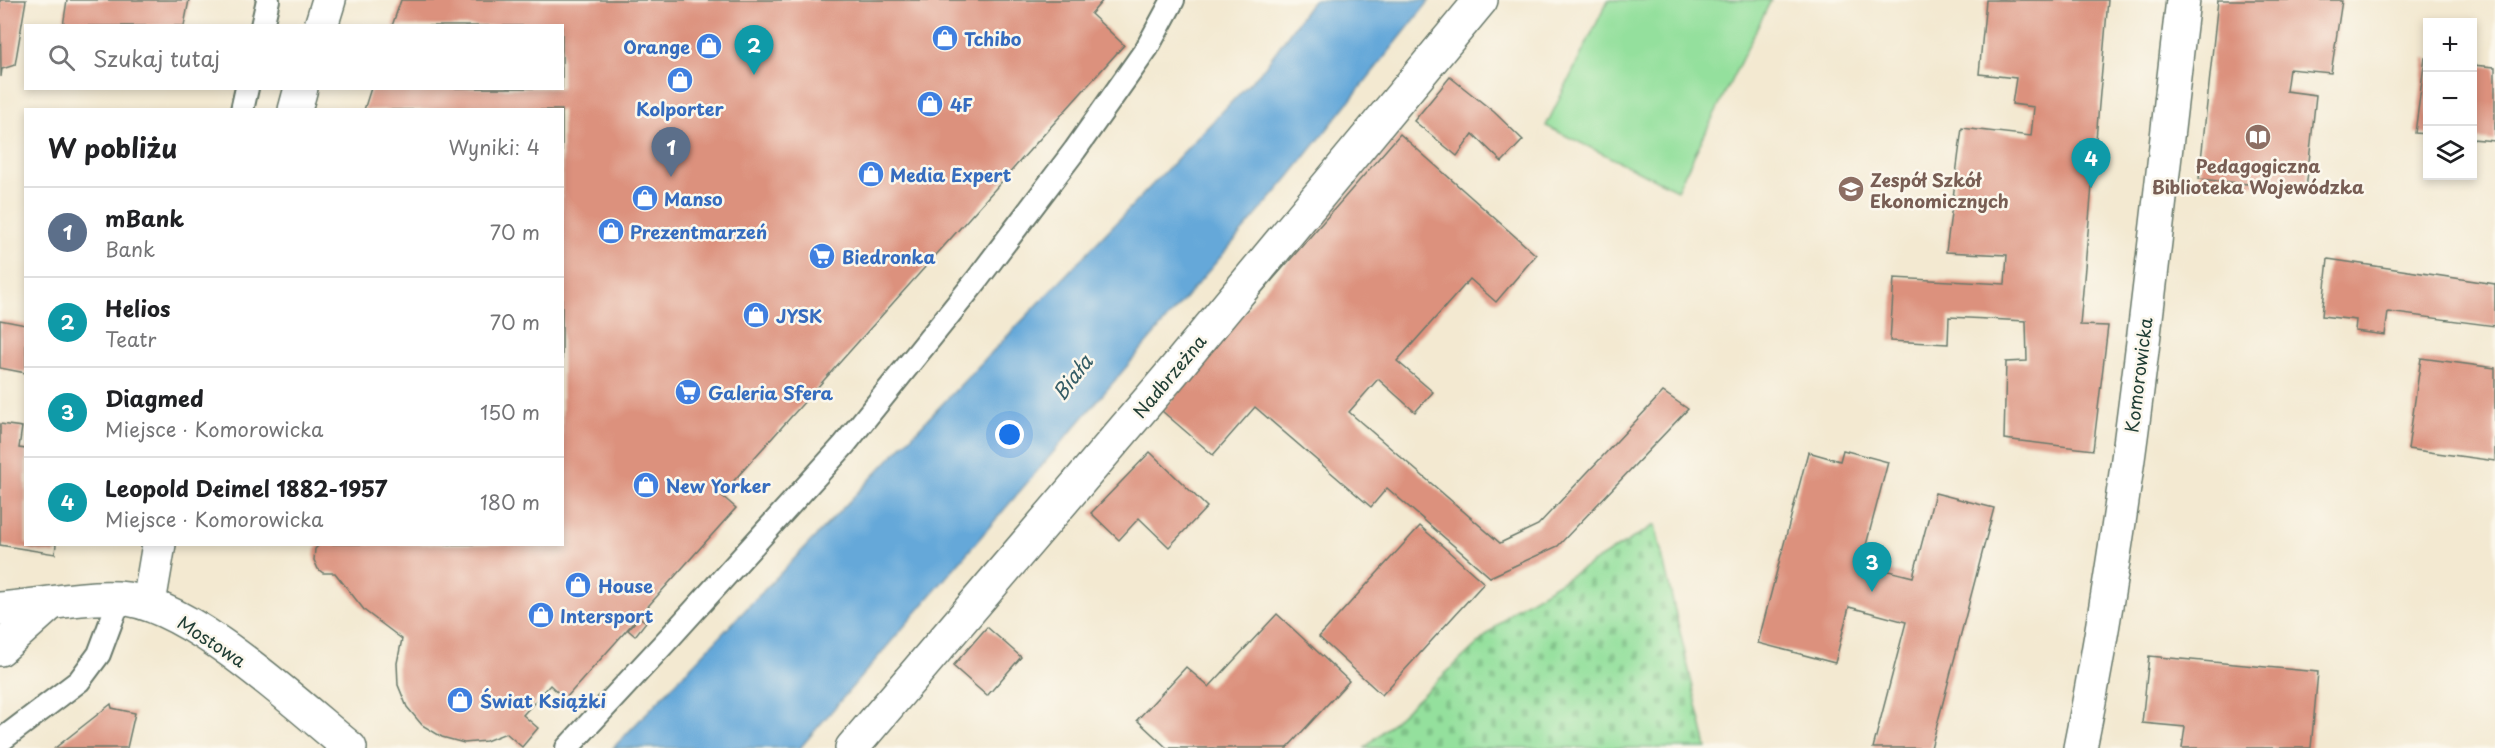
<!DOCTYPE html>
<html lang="pl">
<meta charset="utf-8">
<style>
body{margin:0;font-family:"Playpen Sans",sans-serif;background:#f6f6f6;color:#202124}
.controls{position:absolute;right:18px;top:18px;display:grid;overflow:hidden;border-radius:0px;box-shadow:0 3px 9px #0003}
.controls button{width:54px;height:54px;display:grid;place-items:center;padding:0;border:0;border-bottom:2px solid #e0e0e0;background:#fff;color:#202124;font:30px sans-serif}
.you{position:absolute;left:1010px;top:435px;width:21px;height:21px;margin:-15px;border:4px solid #fff;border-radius:50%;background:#1a73e8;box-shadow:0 0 0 9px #1a73e833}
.badge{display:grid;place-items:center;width:39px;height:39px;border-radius:50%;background:#0f766e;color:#fff;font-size:20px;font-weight:700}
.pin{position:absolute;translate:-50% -50px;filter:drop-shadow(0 2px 3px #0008)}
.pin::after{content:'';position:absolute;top:32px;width:21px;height:18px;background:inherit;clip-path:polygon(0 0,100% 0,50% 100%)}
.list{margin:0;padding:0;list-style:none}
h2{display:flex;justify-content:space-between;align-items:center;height:78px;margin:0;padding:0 24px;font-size:26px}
h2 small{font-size:20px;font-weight:400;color:#757577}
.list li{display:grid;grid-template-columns:39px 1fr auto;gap:18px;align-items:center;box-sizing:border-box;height:90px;padding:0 24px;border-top:2px solid #e0e0e0}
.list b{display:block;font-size:22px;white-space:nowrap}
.list p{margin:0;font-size:20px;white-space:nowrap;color:#757577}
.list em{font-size:20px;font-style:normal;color:#757577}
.icon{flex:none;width:33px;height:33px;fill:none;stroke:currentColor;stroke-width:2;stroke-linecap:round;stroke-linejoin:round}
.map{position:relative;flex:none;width:2495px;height:748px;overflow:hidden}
.search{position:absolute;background:#fff;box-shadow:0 3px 9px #0003;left:24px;top:24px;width:540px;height:66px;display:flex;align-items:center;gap:15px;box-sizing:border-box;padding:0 21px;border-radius:0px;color:#757577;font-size:22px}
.panel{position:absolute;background:#fff;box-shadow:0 3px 9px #0003;left:24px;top:108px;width:540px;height:438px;border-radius:0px}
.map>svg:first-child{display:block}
.grass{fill:#94e09d;stroke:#5a8e68;stroke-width:1.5}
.cemetery{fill:url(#cemetery-stones);stroke:#5a8e68;stroke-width:1.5}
.water{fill:#65a8d9;stroke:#427286;stroke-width:1.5}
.building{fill:#dc917d}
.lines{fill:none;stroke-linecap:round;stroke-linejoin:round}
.service-casing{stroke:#69796b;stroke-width:26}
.minor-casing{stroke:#69796b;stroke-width:36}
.tertiary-casing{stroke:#69796b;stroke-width:36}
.service{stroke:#fff;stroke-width:22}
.minor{stroke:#fff;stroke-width:33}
.tertiary{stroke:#fff;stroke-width:33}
.labels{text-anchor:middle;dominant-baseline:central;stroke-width:5;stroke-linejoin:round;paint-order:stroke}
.shop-label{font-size:18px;font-weight:bold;fill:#366cbe;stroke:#fbf7ec;text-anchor:start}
.education-label{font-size:18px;font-weight:bold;fill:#785e54;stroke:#fbf7ec}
.street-label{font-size:18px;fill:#1f3d34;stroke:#fbf7ec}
.water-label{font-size:20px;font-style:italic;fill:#345d66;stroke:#fbf7ec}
</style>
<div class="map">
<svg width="2495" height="748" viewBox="0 0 2495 748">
<defs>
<pattern id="cemetery-stones" width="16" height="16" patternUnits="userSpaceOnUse" patternTransform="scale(1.5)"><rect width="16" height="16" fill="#94e09d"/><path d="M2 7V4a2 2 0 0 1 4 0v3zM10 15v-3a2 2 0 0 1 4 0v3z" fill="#7fc188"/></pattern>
</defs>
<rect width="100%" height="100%" fill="#fbf7ec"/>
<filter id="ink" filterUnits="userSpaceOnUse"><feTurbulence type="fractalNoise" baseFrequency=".0167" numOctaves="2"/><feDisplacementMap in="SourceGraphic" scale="12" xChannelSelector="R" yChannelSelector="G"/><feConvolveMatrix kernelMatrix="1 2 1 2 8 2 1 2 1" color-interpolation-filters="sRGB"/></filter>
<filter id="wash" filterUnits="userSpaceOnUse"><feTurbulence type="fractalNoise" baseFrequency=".008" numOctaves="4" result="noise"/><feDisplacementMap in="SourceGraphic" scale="24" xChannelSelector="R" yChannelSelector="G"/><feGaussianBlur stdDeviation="1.35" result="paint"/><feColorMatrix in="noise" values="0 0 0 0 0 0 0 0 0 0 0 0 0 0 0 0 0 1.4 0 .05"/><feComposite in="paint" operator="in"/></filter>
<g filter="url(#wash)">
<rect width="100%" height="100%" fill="#f3e9d1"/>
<polygon class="grass" points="1608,0 1771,0 1677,190 1546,126"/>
<polygon class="cemetery" points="1655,525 1707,748 1365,748 1515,609"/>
<polygon class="water" points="1313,0 1430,0 1289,177 800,748 613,748 1264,68"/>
<g id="blocks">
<g class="building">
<polygon points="0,0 26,0 15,65 2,69 1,77"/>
<polygon points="67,0 189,0 184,26 63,26"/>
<polygon points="401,0 1103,0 1091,14 1124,45 721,495 736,508 565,699 550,685 523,715 538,728 522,747 506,733 486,741 464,743 442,737 422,725 407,707 398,685 397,663 402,639 365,611 335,573 323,573 318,569 314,560 315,549 320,544 562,544 562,110 364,110 371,88 562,88 562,26 392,26"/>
<polygon points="1986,0 2108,0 2080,325 2108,326 2093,450 2004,439 2006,362 2027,361 2026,321 1949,317 1948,344 1890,341 1894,278 2005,284 2007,255 1946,252 1962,128 2031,136 2034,107 2012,104 2016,78 1979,74"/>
<polygon points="2218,0 2342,0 2331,73 2289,69 2286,91 2316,95 2306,190 2199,179"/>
<polygon points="2425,58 2428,59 2428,134 2415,133"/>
<polygon points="2472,65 2495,67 2495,141 2472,139"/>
<polygon points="1450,77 1494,112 1523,140 1502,162 1473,134 1457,156 1414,121"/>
<polygon points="1400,134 1536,255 1496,302 1470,279 1397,361 1433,392 1415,412 1378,379 1349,412 1500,543 1538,525 1663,392 1688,409 1558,546 1490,577 1387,488 1371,507 1255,407 1213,455 1162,411 1240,317"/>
<polygon points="2328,259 2495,284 2495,326 2388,312 2385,335 2355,331 2356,320 2322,316"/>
<polygon points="0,320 26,325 26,373 0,368"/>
<polygon points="2421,358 2495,368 2495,461 2408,449"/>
<polygon points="0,424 22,427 19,448 26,449 26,544 56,544 55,554 0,545"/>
<polygon points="1843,450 1888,462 1861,564 1913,577 1935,493 1994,508 1931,748 1873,748 1906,622 1849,607 1835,663 1758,643 1808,452 1840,461"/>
<polygon points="1150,452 1207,507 1169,547 1139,518 1119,540 1091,513"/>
<polygon points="1420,526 1484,583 1382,695 1319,637"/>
<polygon points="1277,614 1349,681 1287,748 1167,748 1137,720 1186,667 1209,687"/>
<polygon points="639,617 646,622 635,636 628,630"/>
<polygon points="987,627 1021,657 987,696 953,666"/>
<polygon points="2149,656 2318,672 2311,748 2182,748 2185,727 2142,723"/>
<polygon points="111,704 112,708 135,713 127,748 55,748"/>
</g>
</g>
</g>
<g filter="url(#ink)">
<use href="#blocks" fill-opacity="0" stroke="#69796b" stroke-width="1.5"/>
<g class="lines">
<defs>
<g id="service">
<polyline points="262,26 268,0"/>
<polyline points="242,110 247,88"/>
<polyline points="0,741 79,681 99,654 120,598"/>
<polyline points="567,748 671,636 844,445 976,281 1075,150 1147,48 1173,0"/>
</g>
<g id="minor">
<polyline points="321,26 329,0"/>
<polyline points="295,110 301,88"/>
<polyline points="149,603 159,544"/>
<polyline points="852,748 1167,379 1481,0"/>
<path d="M 2080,748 C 2130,501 2153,250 2183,0"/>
</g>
<g id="tertiary">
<path d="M 0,609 C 39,606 79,596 118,598 C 187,601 296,704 350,748"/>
<polyline points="0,649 49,605"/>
</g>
</defs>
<use href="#service" class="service-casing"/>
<use href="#minor" class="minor-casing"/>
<use href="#tertiary" class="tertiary-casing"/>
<use href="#service" class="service"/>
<use href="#minor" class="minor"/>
<use href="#tertiary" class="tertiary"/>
</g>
</g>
<defs>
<symbol id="shop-disc" viewBox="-11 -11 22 22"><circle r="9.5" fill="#3f7fe0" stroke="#fbf7ec"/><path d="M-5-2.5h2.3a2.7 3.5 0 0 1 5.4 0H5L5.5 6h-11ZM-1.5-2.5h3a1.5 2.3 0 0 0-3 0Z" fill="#fff"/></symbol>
<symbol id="library-disc" viewBox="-11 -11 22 22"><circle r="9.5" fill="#8d6e63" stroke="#fbf7ec"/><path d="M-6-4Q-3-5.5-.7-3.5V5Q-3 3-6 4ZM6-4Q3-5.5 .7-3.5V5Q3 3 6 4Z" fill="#fff"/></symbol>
<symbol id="school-disc" viewBox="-11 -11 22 22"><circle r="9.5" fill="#8d6e63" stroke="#fbf7ec"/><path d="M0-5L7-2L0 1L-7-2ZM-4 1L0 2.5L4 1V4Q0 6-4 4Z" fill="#fff"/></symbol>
<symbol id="supermarket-disc" viewBox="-11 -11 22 22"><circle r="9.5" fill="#3f7fe0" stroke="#fbf7ec"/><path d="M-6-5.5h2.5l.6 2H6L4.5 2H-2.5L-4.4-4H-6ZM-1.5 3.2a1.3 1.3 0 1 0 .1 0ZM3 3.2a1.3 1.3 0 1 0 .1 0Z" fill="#fff"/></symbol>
</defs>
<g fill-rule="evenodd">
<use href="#shop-disc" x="930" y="23" width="30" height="30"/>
<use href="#shop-disc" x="694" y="31" width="30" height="30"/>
<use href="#shop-disc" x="665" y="65" width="30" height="30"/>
<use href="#shop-disc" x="915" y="89" width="30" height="30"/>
<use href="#library-disc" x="2243" y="122" width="30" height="30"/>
<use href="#shop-disc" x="856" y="159" width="30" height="30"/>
<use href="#school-disc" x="1836" y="174" width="30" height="30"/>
<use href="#shop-disc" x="630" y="183" width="30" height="30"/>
<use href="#shop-disc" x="596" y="216" width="30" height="30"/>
<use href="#supermarket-disc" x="807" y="241" width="30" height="30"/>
<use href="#shop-disc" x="741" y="300" width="30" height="30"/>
<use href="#supermarket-disc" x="673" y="377" width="30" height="30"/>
<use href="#shop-disc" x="631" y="470" width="30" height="30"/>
<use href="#shop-disc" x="563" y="570" width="30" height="30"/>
<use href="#shop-disc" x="526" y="600" width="30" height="30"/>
<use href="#shop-disc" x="445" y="685" width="30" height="30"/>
</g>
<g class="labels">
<g class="shop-label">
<text x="964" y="38">Tchibo</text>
<text x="690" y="46" text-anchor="end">Orange</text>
<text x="950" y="104">4F</text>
<text x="680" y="108" text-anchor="middle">Kolporter</text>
<text x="890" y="174">Media Expert</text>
<text x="664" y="198">Manso</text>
<text x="630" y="231">Prezentmarzeń</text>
<text x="842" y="256">Biedronka</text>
<text x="776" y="315">JYSK</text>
<text x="708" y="392">Galeria Sfera</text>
<text x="666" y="485">New Yorker</text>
<text x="598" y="585">House</text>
<text x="560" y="615">Intersport</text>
<text x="480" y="700">Świat Książki</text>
</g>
<g class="education-label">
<text x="2258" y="165">Pedagogiczna<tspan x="2258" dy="21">Biblioteka Wojewódzka</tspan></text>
<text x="1870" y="179" text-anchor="start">Zespół Szkół<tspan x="1870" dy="21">Ekonomicznych</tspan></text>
</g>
<g class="street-label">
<text transform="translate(2138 375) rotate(-83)">Komorowicka</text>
<text transform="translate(1169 376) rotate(-50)">Nadbrzeżna</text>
<text transform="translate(212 641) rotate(33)">Mostowa</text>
</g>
<g class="water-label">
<text transform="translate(1072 377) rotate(-52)">Biała</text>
</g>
</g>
</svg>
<div class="controls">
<button>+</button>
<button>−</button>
<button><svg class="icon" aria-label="layers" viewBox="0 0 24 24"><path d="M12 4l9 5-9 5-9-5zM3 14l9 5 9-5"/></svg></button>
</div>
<div class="you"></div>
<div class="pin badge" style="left:671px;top:177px;background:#5c6f8a">1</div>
<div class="pin badge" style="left:754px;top:75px;background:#0f9aa8">2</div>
<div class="pin badge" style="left:1872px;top:592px;background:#0f9aa8">3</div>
<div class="pin badge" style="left:2091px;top:188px;background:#0f9aa8">4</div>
<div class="search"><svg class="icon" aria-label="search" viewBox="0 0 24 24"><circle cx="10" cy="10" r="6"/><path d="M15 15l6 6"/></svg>Szukaj tutaj</div>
<section class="panel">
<h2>W pobliżu<small>Wyniki: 4</small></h2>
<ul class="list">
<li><span class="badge" style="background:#5c6f8a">1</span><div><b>mBank</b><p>Bank</p></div><em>70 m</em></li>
<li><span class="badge" style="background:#0f9aa8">2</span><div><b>Helios</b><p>Teatr</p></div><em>70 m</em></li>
<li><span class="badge" style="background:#0f9aa8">3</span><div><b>Diagmed</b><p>Miejsce · Komorowicka</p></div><em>150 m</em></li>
<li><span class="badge" style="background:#0f9aa8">4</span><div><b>Leopold Deimel 1882-1957</b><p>Miejsce · Komorowicka</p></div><em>180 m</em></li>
</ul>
</section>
</div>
